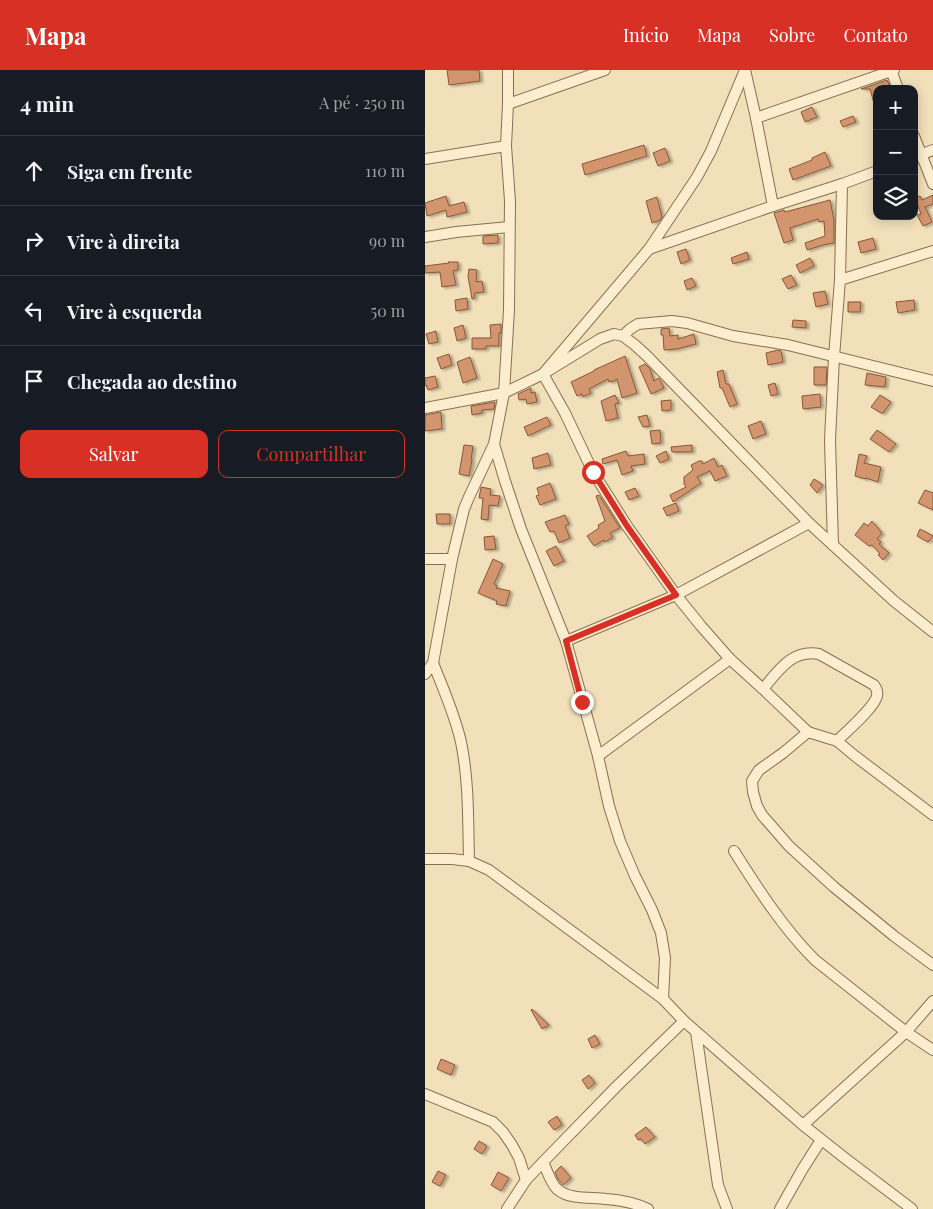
<!DOCTYPE html>
<html lang="pt">
<meta charset="utf-8">
<style>
body{margin:0;font-family:"Playfair Display",serif;background:#20242c;color:#f1f3f6}
.controls{position:absolute;right:15px;top:15px;display:grid;overflow:hidden;border-radius:10px;box-shadow:0 2px 12px #0003}
.controls button{width:45px;height:45px;display:grid;place-items:center;padding:0;border:0;border-bottom:1px solid #363941;background:#171b24;color:#f1f3f6;font:25px sans-serif}
.stop{position:absolute;width:15px;height:15px;margin:-11px;border:4px solid #d93025;border-radius:50%;background:#fff}
.stop.end{background:#d93025;border-color:#fff;box-shadow:0 1px 5px #0008}
.list{margin:0;padding:0;list-style:none}
h2{display:flex;justify-content:space-between;align-items:center;height:65px;margin:0;padding:0 20px;font-size:21px}
h2 small{font-size:16px;font-weight:400;color:#9ea1a6}
.list li{display:grid;grid-template-columns:32px 1fr auto;gap:15px;align-items:center;box-sizing:border-box;height:70px;padding:0 20px;border-top:1px solid #363941}
.list b{display:block;font-size:19px;white-space:nowrap}
.list em{font-size:16px;font-style:normal;color:#9ea1a6}
.actions{display:flex;gap:10px;padding:15px 20px}
.actions a{flex:1;padding:11px 0;border:1px solid #d93025;border-radius:10px;text-align:center;font-size:18px;color:#d93025}
.actions .main{background:#d93025;color:#fff}
.icon{flex:none;width:28px;height:28px;fill:none;stroke:currentColor;stroke-width:2;stroke-linecap:round;stroke-linejoin:round}
.map{position:relative;flex:none;width:508px;height:1139px;overflow:hidden}
header{display:flex;align-items:center;gap:30px;box-sizing:border-box;height:70px;padding:0 25px;background:#d93025;color:#fff}
header strong{font-size:24px}
nav{display:flex;gap:28px;margin-inline-start:auto;font-size:18px}
main{display:flex}
aside{flex:1;background:#171b24}
.map>svg:first-child{display:block}
.building{fill:#d2956d;stroke:#895738;filter:url(#shadow)}
.lines{fill:none;stroke-linecap:round;stroke-linejoin:round}
.minor-casing{stroke:#886f54;stroke-width:12}
.minor{stroke:#fbedce;stroke-width:10}
.route{stroke:#d93025;stroke-width:6}
</style>
<header>
<strong>Mapa</strong>
<nav><a>Início</a><a>Mapa</a><a>Sobre</a><a>Contato</a></nav>
</header>
<main>
<aside>
<h2>4 min<small>A pé · 250 m</small></h2>
<ul class="list">
<li><svg class="icon" aria-label="ahead" viewBox="0 0 24 24"><path d="M12 20V5M6 11l6-6 6 6"/></svg><div><b>Siga em frente</b></div><em>110 m</em></li>
<li><svg class="icon" aria-label="right" viewBox="0 0 24 24"><path d="M7 20v-9h11M14 6l5 5-5 5"/></svg><div><b>Vire à direita</b></div><em>90 m</em></li>
<li><svg class="icon" aria-label="left" viewBox="0 0 24 24"><path d="M17 20v-9H6M10 6l-5 5 5 5"/></svg><div><b>Vire à esquerda</b></div><em>50 m</em></li>
<li><svg class="icon" aria-label="arrive" viewBox="0 0 24 24"><path d="M6 21V4h12l-3 4 3 4H6"/></svg><div><b>Chegada ao destino</b></div></li>
</ul>
<div class="actions"><a class="main">Salvar</a><a>Compartilhar</a></div>
</aside>
<div class="map">
<svg width="508" height="1139" viewBox="0 0 508 1139">
<defs>
<filter id="shadow"><feDropShadow dx="3" dy="1.5" stdDeviation="1" flood-color="#0004"/></filter>
</defs>
<rect width="100%" height="100%" fill="#f1e0ba"/>
<g class="building">
<polygon points="22,0 54,0 55,11 24,15"/>
<polygon points="462,10 466,19 452,19 452,37 450,37 445,19 436,19"/>
<polygon points="387,37 392,47 380,52 376,42"/>
<polygon points="428,46 431,52 418,57 415,51"/>
<polygon points="219,75 222,86 160,105 157,94"/>
<polygon points="240,78 245,91 233,96 228,83"/>
<polygon points="400,82 406,96 368,110 364,99 387,90 387,88"/>
<polygon points="508,125 508,134 500,137 507,152 498,156 492,145 496,144 490,128 495,126 497,130"/>
<polygon points="21,126 24,136 39,132 42,142 22,147 21,140 2,146 0,133"/>
<polygon points="232,127 237,147 235,150 227,153 221,131"/>
<polygon points="405,130 409,150 409,173 398,175 382,180 380,173 400,166 399,151 394,152 393,149 365,158 368,170 359,173 349,143 359,140 360,142"/>
<polygon points="73,165 73,173 58,174 58,166"/>
<polygon points="448,168 451,179 436,183 433,172"/>
<polygon points="261,179 265,190 256,194 252,182"/>
<polygon points="322,182 324,189 308,194 306,188"/>
<polygon points="385,188 389,196 375,203 371,195"/>
<polygon points="23,192 33,192 33,200 28,201 31,215 17,217 15,202 0,203 0,196 24,193"/>
<polygon points="44,199 52,200 51,212 57,211 59,222 50,223 49,229 47,229 43,206"/>
<polygon points="366,205 372,215 363,219 357,209"/>
<polygon points="267,208 271,216 262,220 259,211"/>
<polygon points="400,221 403,234 391,237 388,223"/>
<polygon points="42,228 43,239 31,241 30,230"/>
<polygon points="489,230 490,240 473,243 471,232"/>
<polygon points="423,232 436,232 435,242 423,242"/>
<polygon points="368,250 381,251 381,258 367,257"/>
<polygon points="76,254 76,263 74,263 74,276 61,276 61,279 47,279 47,268 66,268 65,255"/>
<polygon points="38,255 41,268 32,271 29,258"/>
<polygon points="244,258 245,266 253,265 253,269 269,264 271,274 252,279 239,280 238,265 236,265 236,259"/>
<polygon points="11,261 13,272 4,274 1,264"/>
<polygon points="353,280 356,281 358,292 343,295 341,283"/>
<polygon points="24,284 27,295 16,299 12,288"/>
<polygon points="200,286 212,323 197,328 192,309 187,312 187,311 184,312 183,309 164,319 166,323 158,327 157,324 152,326 146,312 169,301 169,300"/>
<polygon points="45,287 52,308 38,313 32,292"/>
<polygon points="220,294 225,299 229,311 234,308 239,318 226,324 214,297"/>
<polygon points="389,297 402,297 401,315 389,315"/>
<polygon points="298,300 301,314 304,314 312,334 305,337 297,318 295,318 292,302"/>
<polygon points="442,303 461,307 460,317 440,315"/>
<polygon points="10,306 13,317 3,320 1,315 0,316 0,308"/>
<polygon points="350,313 353,324 346,326 343,315"/>
<polygon points="106,318 106,323 110,322 112,332 102,334 101,329 94,330 93,324"/>
<polygon points="395,324 396,337 378,339 377,326"/>
<polygon points="190,325 194,333 190,334 193,348 181,351 176,331"/>
<polygon points="455,325 466,332 458,343 456,343 446,337"/>
<polygon points="246,330 246,340 237,341 236,331"/>
<polygon points="70,332 69,339 57,340 57,343 47,345 46,336"/>
<polygon points="16,342 17,359 0,361 0,345"/>
<polygon points="222,345 225,356 218,357 213,347"/>
<polygon points="122,347 126,355 103,366 99,357"/>
<polygon points="336,351 341,364 328,369 323,356"/>
<polygon points="235,360 236,373 227,374 225,361"/>
<polygon points="452,360 471,374 464,382 445,369"/>
<polygon points="39,375 48,376 46,390 47,390 44,406 34,404"/>
<polygon points="267,375 267,382 247,382 246,377"/>
<polygon points="201,381 203,386 219,384 220,394 206,396 208,401 197,405 192,390 178,394 177,389"/>
<polygon points="241,381 244,389 235,393 231,386"/>
<polygon points="123,383 126,395 109,399 107,388"/>
<polygon points="434,384 442,386 439,393 456,397 453,412 441,408 441,409 430,406"/>
<polygon points="289,388 293,397 297,395 302,406 290,411 285,401 272,407 276,413 248,432 245,425 261,417 259,414 259,407 268,400 266,395 274,391 277,391 278,394"/>
<polygon points="389,409 398,415 392,423 385,415"/>
<polygon points="125,413 131,429 115,435 111,426 114,425 112,418"/>
<polygon points="56,417 66,419 65,425 75,426 73,436 64,435 63,450 56,449 58,428 54,428"/>
<polygon points="210,418 214,426 204,430 200,422"/>
<polygon points="500,420 508,423 508,440 493,433"/>
<polygon points="174,425 195,458 185,463 188,467 180,472 179,470 169,476 162,466 174,458 173,455 180,451 171,426"/>
<polygon points="251,433 254,441 242,446 238,438"/>
<polygon points="11,444 25,444 25,454 12,454"/>
<polygon points="140,445 144,454 140,456 145,468 134,473 129,461 125,462 120,452"/>
<polygon points="447,451 457,463 452,469 456,472 454,474 464,483 458,490 453,485 455,484 447,475 444,476 430,465 439,453 443,456"/>
<polygon points="495,459 508,466 503,472 492,466"/>
<polygon points="69,466 71,479 60,480 59,467"/>
<polygon points="131,476 139,491 129,496 121,481"/>
<polygon points="68,489 78,494 69,514 72,516 71,518 85,521 81,536 71,534 72,531 53,523"/>
<polygon points="107,939 124,955 117,959 106,940"/>
<polygon points="170,965 175,974 167,978 163,969"/>
<polygon points="16,989 30,995 26,1005 12,999"/>
<polygon points="164,1005 170,1013 163,1019 157,1010"/>
<polygon points="132,1046 137,1055 129,1060 123,1052"/>
<polygon points="221,1057 230,1067 220,1074 216,1069 213,1070 210,1065"/>
<polygon points="54,1071 62,1076 57,1084 49,1079"/>
<polygon points="136,1096 146,1108 138,1115 133,1109 130,1102"/>
<polygon points="13,1101 21,1105 15,1116 7,1112"/>
<polygon points="73,1102 84,1108 76,1121 66,1115"/>
</g>
<g class="lines">
<defs>
<g id="minor">
<polyline points="83,0 83,34 81,76 85,131 84,240 79,323 69,374 80,411 96,459 141,571 173,686 184,736 195,771 210,806 227,840 236,863 240,888 238,929"/>
<polyline points="320,0 286,81 272,107 224,179 118,304 140,343 168,402 202,456 251,525 276,556 305,589 338,619 383,662 412,671 430,686 508,745"/>
<polyline points="320,0 331,48 348,136"/>
<polyline points="466,0 473,19"/>
<polyline points="83,34 180,0"/>
<polyline points="331,48 469,0"/>
<polyline points="489,66 508,114"/>
<polyline points="490,87 508,80"/>
<polyline points="0,89 81,76"/>
<polyline points="0,167 31,162 84,157"/>
<polyline points="224,179 348,136 417,114 452,101"/>
<polyline points="415,210 508,181"/>
<polyline points="198,266 205,259 213,254 247,251 262,253 308,266 363,275 508,311"/>
<polyline points="0,338 79,323 118,304 175,269 189,264 198,266 210,275 222,286 384,453 469,531 508,562"/>
<polyline points="408,475 405,370 409,287 415,210 417,114"/>
<polyline points="0,489 27,489"/>
<polyline points="141,571 251,525 384,453"/>
<path d="M 8,593 C 18,618 30,645 36,672 C 44,711 43,751 44,791"/>
<polyline points="0,604 8,593 27,489 39,439 44,427 69,374"/>
<path d="M 338,619 C 353,601 367,579 394,584 L 449,615 C 452,619 453,622 452,626 C 449,638 422,661 412,671"/>
<polyline points="383,662 358,683 334,700 327,711 328,722 332,736 337,745 364,776 409,817 469,866 508,895"/>
<polyline points="173,686 305,589"/>
<path d="M 309,781 C 333,819 358,858 390,890 L 481,962 L 508,980"/>
<polyline points="0,789 27,789 44,791 64,800 238,929 259,951 378,1055 421,1089 487,1139"/>
<polyline points="271,962 293,1115 302,1139"/>
<polyline points="0,1024 68,1052 78,1062 87,1075 94,1088 101,1110"/>
<polyline points="378,1055 481,962 508,931"/>
<path d="M 118,1092 C 122,1100 125,1112 132,1119 C 144,1130 166,1127 181,1129 C 195,1130 210,1133 223,1139"/>
<polyline points="82,1139 101,1110 118,1092 191,1017 259,951"/>
<polyline points="355,1139 377,1100 396,1070"/>
</g>
</defs>
<use href="#minor" class="minor-casing"/>
<use href="#minor" class="minor"/>
</g>
<g class="lines">
<polyline class="route" points="157,632 141,571 251,525 202,456 168,402"/>
</g>
</svg>
<div class="controls">
<button>+</button>
<button>−</button>
<button><svg class="icon" aria-label="layers" viewBox="0 0 24 24"><path d="M12 4l9 5-9 5-9-5zM3 14l9 5 9-5"/></svg></button>
</div>
<div class="stop" style="left:168px;top:402px"></div>
<div class="stop end" style="left:157px;top:632px"></div>
</div>
</main>
